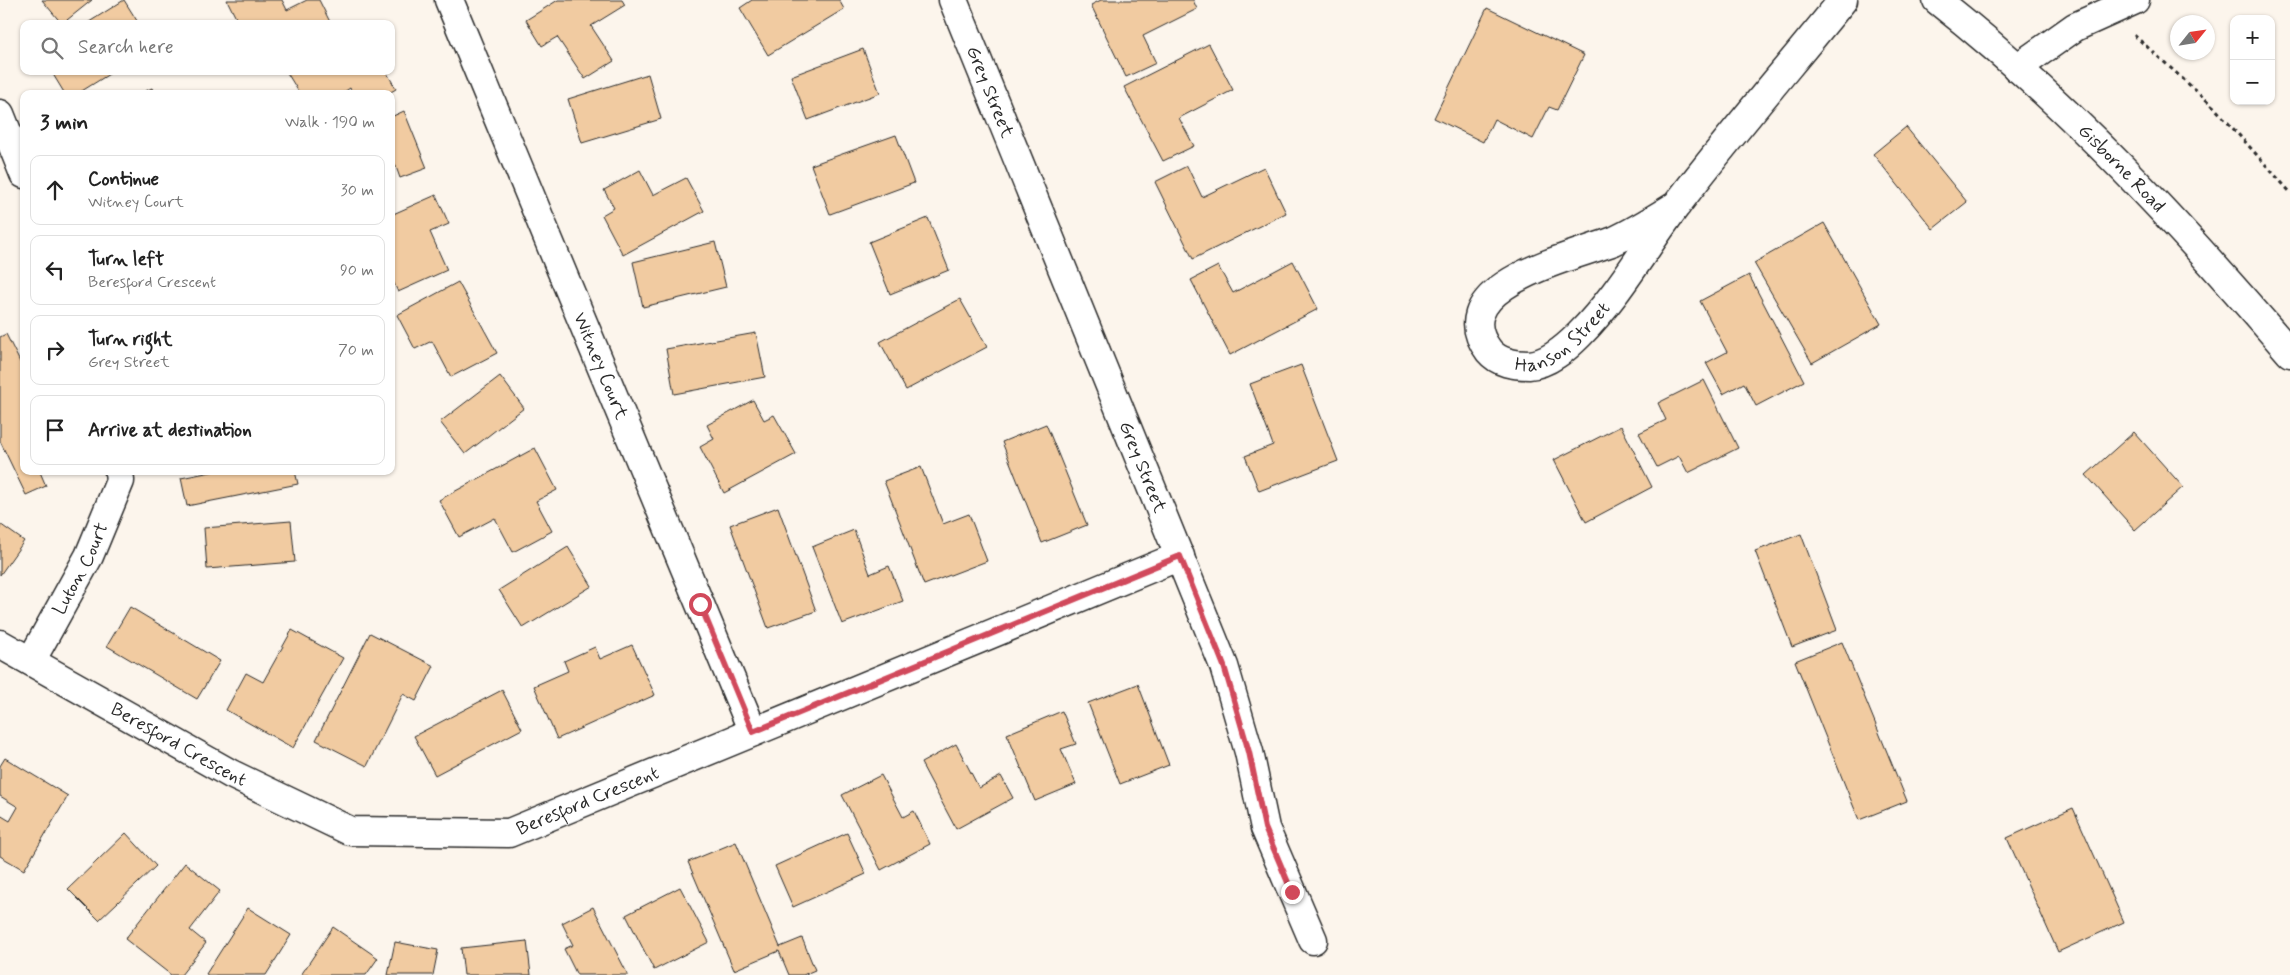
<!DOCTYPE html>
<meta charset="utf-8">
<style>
body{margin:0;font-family:Mynerve,sans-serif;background:#f6f6f6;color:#222}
.controls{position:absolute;right:15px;top:15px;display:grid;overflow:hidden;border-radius:10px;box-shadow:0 1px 4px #0004}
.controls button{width:45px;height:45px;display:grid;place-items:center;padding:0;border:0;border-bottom:1px solid #e0e0e0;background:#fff;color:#222;font:25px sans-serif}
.compass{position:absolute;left:2170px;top:15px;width:45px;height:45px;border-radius:50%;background:#fff;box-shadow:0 1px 4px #0004;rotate:60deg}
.stop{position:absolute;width:15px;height:15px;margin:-11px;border:4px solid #d1495b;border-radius:50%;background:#fff}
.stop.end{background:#d1495b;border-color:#fff;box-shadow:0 1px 5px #0008}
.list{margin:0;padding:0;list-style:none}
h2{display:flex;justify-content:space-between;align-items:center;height:65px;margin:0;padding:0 20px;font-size:21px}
h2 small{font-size:16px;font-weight:400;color:#767676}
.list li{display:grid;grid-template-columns:32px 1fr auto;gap:15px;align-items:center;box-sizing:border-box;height:70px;margin:0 10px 10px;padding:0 10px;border:1px solid #e0e0e0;border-radius:10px}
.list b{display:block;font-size:19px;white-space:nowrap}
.list p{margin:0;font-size:16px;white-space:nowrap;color:#767676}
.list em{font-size:16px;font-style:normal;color:#767676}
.icon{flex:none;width:28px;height:28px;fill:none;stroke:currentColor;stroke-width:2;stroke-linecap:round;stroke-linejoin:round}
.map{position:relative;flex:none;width:2290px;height:975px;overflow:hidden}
.search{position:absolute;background:#fff;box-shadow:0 1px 4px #0004;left:20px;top:20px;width:375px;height:55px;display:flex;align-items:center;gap:12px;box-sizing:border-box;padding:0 18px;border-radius:10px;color:#767676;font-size:19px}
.panel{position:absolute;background:#fff;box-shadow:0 1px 4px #0004;left:20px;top:90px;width:375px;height:385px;border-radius:10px}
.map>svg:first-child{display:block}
.building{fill:#f1cba1;stroke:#2b2b2b}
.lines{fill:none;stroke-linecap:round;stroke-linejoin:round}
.minor-casing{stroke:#2b2b2b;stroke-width:31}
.major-casing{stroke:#2b2b2b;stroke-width:31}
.path{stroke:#2b2b2b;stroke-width:3;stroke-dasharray:4 4;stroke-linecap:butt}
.minor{stroke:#fff;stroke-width:28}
.major{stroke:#fff;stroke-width:28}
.route{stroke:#d1495b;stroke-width:6}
.labels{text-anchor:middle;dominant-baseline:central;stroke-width:4.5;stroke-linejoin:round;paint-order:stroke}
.street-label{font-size:19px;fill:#2b2b2b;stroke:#fff}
</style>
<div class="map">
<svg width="2290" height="975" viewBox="0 0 2290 975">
<rect width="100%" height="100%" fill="#fcf5ec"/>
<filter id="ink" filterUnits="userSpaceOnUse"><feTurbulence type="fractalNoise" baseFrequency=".02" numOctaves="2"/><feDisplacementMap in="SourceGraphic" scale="10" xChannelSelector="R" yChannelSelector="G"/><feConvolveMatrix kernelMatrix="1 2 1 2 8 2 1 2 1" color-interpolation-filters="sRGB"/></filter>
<g filter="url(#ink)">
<g class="building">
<polygon points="42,0 92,0 62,24"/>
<polygon points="124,0 139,24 86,24"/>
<polygon points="227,0 282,0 287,10 307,0 319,0 331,24 239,24"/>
<polygon points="558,0 622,0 625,5 591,26 614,61 585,79 557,37 542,46 526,20"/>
<polygon points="752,0 839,0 844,9 768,55 740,8"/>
<polygon points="1101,0 1193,0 1197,9 1143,36 1156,63 1126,77 1091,5"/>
<polygon points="1487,8 1584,55 1557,110 1549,107 1533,139 1494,119 1483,142 1434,118"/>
<polygon points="1209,44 1233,90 1179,118 1194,146 1163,161 1124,87"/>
<polygon points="863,49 880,93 808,120 791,76"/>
<polygon points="51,71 114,71 77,94 65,94"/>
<polygon points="286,71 386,71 396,89 387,94 353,94 350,88 341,94 300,94"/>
<polygon points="648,74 661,119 582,143 568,99"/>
<polygon points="152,88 154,94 139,94"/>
<polygon points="404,111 427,168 400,178 395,164 391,165 391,117"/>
<polygon points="1906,127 1967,202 1933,229 1873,154"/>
<polygon points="896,135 914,183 830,214 811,165"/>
<polygon points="1187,166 1202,197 1264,167 1286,213 1193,259 1155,182"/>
<polygon points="640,170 653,195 686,178 704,211 623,255 602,215 614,208 604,190"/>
<polygon points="436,195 449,224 430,232 447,270 398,292 391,277 391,215"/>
<polygon points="928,218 949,270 890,294 869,242"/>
<polygon points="1824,223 1881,324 1812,363 1754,263"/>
<polygon points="715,242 726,287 643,307 633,262"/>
<polygon points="1293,261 1318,309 1230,355 1191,280 1218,266 1233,293"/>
<polygon points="1749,275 1804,381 1756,406 1744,383 1723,394 1706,363 1727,352 1700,301"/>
<polygon points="458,282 497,353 451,377 432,341 415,349 397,315"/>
<polygon points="960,299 987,347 906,390 880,342"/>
<polygon points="756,333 765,377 674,394 666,349"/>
<polygon points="6,334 24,370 24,471 42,471 40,472 46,486 26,495 0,441 0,337"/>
<polygon points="1301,365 1338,461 1259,491 1245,456 1273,445 1250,384"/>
<polygon points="500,376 524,408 465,454 440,422"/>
<polygon points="1704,380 1738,448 1688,473 1679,456 1657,467 1639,433 1666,420 1658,403"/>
<polygon points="753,400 764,420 774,415 796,454 724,493 700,447 714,439 707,425"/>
<polygon points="1046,424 1087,525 1042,543 1002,442"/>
<polygon points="1621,426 1652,487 1586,522 1554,460"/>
<polygon points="2134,432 2183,487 2135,530 2086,475"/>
<polygon points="535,448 557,490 536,501 552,531 513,552 495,518 459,537 439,500"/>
<polygon points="921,467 943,524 969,514 987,561 924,585 884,481"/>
<polygon points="216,471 295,471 298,484 187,506 181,478"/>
<polygon points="778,507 816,611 768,628 730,525"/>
<polygon points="291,521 295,562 207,569 204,528"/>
<polygon points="0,524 24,541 0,575"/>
<polygon points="854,530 870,574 889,566 903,601 842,624 812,547"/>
<polygon points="1801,534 1837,630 1792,647 1755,551"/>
<polygon points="568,547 592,586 523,628 499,590"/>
<polygon points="130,607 220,661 197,699 107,646"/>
<polygon points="292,630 343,658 293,748 226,710 246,673 263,682"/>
<polygon points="370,633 434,666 416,701 403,694 367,766 316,740"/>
<polygon points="1842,642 1907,801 1859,820 1795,661"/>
<polygon points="632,645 655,695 557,739 534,686 568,671 564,661 595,647 600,659"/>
<polygon points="1138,684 1169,765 1120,784 1088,703"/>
<polygon points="502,690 522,729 435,775 414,736"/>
<polygon points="1062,711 1076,744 1061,749 1076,784 1035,801 1007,734"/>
<polygon points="956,744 979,788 1001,776 1013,798 956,829 921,763"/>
<polygon points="5,758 68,796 24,870 0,856 0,815 10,821 18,807 0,796 0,766"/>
<polygon points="881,775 903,817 914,811 930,844 881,870 842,795"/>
<polygon points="2073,808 2124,922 2058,952 2007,838"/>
<polygon points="126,833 156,866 99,920 68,889"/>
<polygon points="847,833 866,874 793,907 775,866"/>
<polygon points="736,842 780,947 802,938 815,970 803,975 789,975 779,951 734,970 688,862"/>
<polygon points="185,863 220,891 190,930 206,943 181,975 171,975 125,939"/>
<polygon points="680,887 709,942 654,970 626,915"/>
<polygon points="593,907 628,975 577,975 564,949 573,945 562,923"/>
<polygon points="248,908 291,935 266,975 208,975 206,974"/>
<polygon points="333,927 378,958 366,975 301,975"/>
<polygon points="527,941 531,975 464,975 461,948"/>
<polygon points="395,942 438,950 433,975 388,975"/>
</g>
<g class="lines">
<defs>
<g id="minor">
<path id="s1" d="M 449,0 L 753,732"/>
<path id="s2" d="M 953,0 L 1224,666 L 1249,752 L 1265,828 L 1313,940"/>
<polyline points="2017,68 2075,27 2135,0"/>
<polyline points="0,114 24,174"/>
<path id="s3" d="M 1677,205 C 1656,218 1636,231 1614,241 C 1576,256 1439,286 1489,351 C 1499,363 1514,365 1529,365 C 1548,364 1566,348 1579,335 C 1617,297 1644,249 1676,206 C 1729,136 1787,69 1843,0"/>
<path id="s4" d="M 0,644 L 231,774 L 350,831 L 509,833 L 1180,556"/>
<path id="s5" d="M 31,661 L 89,556 L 120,481 L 119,471"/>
</g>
<g id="major">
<path id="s6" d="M 1937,0 C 2068,103 2182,227 2290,353"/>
</g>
</defs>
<use href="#minor" class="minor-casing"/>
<use href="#major" class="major-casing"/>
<polyline class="path" points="2134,35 2213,106 2290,192"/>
<use href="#minor" class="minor"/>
<use href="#major" class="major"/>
</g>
</g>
<g class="lines" filter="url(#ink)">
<polyline class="route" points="700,604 753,732 1180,556 1224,666 1249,752 1265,828 1292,892"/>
</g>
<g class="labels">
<g class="street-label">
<text stroke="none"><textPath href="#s2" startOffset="99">Grey Street</textPath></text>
<text stroke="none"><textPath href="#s6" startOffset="250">Gisborne Road</textPath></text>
<text stroke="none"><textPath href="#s3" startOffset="356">Hanson Street</textPath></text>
<text stroke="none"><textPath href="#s1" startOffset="396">Witney Court</textPath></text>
<text stroke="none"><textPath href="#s2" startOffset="504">Grey Street</textPath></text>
<text stroke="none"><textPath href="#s5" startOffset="105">Luton Court</textPath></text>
<text stroke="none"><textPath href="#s4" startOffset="205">Beresford Crescent</textPath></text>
<text stroke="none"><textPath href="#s4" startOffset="641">Beresford Crescent</textPath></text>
</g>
</g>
</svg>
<div class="controls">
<button>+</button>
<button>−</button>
</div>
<svg class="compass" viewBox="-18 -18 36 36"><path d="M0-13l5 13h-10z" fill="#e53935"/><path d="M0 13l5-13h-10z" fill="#767676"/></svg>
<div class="stop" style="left:700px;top:604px"></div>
<div class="stop end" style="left:1292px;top:892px"></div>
<div class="search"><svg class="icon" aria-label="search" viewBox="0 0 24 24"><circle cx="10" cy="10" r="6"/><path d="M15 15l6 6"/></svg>Search here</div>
<section class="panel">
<h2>3 min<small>Walk · 190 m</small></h2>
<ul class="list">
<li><svg class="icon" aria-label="ahead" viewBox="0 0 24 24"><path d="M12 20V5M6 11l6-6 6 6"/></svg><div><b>Continue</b><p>Witney Court</p></div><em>30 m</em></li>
<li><svg class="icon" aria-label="left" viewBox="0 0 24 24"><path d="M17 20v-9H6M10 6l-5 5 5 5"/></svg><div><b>Turn left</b><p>Beresford Crescent</p></div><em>90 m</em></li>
<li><svg class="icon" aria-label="right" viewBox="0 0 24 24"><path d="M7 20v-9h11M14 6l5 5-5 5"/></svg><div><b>Turn right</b><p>Grey Street</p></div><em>70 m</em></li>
<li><svg class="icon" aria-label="arrive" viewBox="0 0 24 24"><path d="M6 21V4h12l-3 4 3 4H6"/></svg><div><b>Arrive at destination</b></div></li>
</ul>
</section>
</div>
